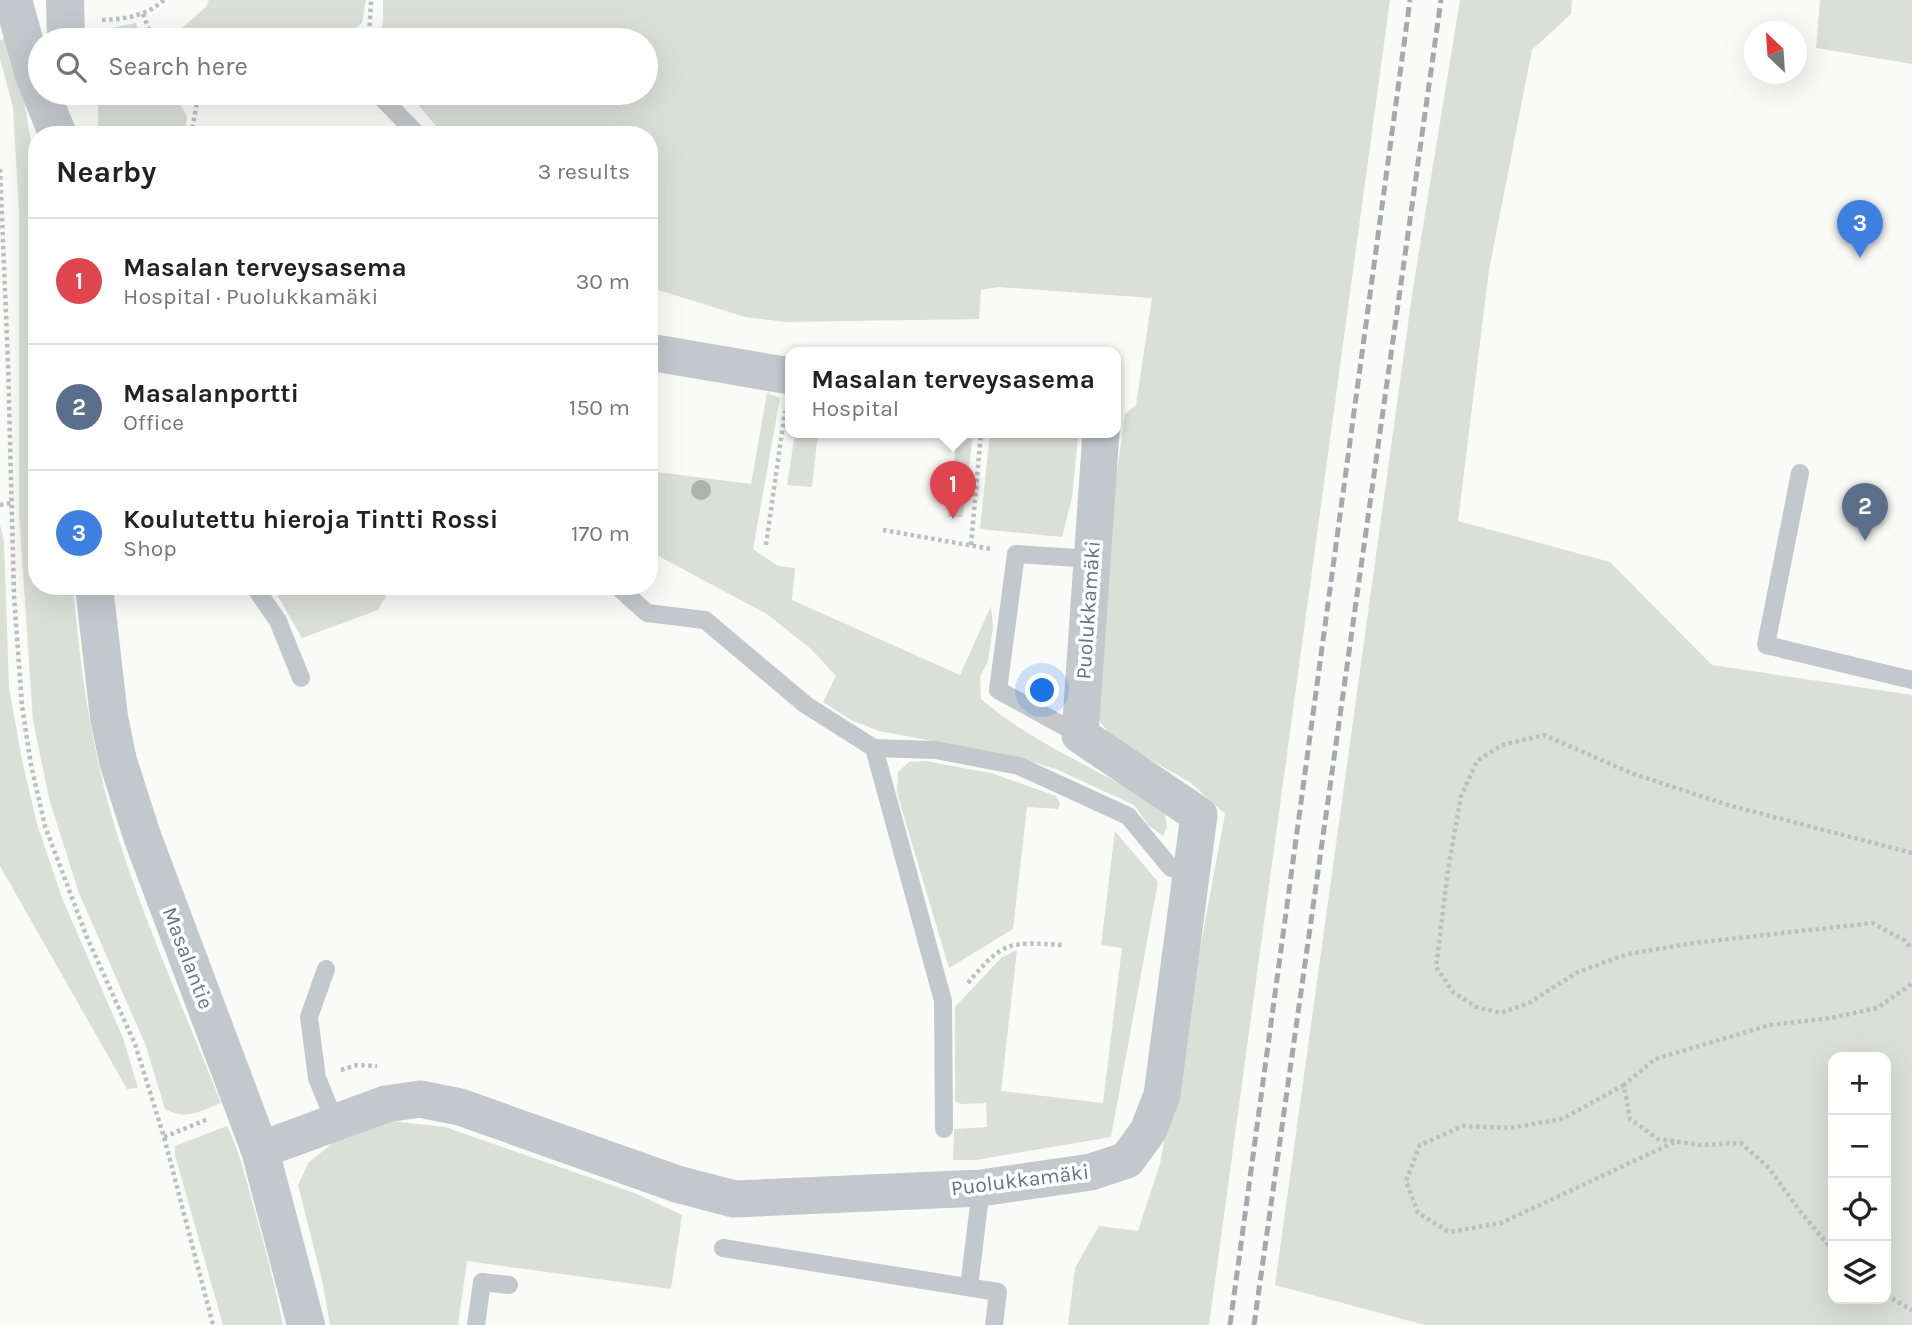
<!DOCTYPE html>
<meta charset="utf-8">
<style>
body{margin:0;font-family:Karla,sans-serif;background:#f2f2f2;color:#222}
.controls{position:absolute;right:21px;bottom:21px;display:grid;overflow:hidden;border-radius:14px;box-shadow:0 7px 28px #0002}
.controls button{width:63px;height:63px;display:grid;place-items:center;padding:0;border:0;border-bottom:2px solid #e0e0e0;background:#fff;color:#222;font:35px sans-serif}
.compass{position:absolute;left:1744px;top:21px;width:63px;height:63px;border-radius:50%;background:#fff;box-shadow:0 7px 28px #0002;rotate:335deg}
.you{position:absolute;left:1043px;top:691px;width:24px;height:24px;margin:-18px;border:5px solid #fff;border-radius:50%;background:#1a73e8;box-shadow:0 0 0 10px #1a73e833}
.badge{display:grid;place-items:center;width:46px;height:46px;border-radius:50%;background:#e4572e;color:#fff;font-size:23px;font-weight:700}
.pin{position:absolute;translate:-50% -58px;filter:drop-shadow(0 2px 4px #0008)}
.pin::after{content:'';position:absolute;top:37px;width:24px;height:21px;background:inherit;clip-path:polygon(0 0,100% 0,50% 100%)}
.popup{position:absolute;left:785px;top:347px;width:336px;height:91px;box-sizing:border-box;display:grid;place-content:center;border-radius:14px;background:#fff;filter:drop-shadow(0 2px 5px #0005);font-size:23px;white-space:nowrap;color:#767676}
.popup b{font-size:26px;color:#222}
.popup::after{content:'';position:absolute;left:50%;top:100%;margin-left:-14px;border:14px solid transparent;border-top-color:#fff}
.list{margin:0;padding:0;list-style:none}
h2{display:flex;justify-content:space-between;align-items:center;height:91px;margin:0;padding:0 28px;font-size:30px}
h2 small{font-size:23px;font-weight:400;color:#767676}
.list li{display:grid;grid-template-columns:46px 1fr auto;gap:21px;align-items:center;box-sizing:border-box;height:126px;padding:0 28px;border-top:2px solid #e0e0e0}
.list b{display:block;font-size:26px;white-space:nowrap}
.list p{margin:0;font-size:23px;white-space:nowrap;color:#767676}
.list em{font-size:23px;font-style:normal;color:#767676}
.icon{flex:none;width:38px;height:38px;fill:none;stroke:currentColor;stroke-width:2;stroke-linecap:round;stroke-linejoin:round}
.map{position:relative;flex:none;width:1912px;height:1325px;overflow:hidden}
.search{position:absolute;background:#fff;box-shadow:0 7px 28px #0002;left:28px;top:28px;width:630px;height:77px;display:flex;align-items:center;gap:18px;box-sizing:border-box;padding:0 24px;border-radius:38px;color:#767676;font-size:26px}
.panel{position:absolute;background:#fff;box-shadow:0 7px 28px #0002;left:28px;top:126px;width:630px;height:469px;border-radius:28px}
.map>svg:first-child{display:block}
.green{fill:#dadfd7;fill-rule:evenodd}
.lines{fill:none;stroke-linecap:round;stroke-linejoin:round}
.path{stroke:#bbbfc2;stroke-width:4.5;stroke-dasharray:3.5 3.5;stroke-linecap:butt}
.service{stroke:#c3c8cc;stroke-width:18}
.minor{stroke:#c3c8cc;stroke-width:37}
.tertiary{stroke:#c3c8cc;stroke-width:38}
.rail{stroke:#a2aab0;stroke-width:5;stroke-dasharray:10 5;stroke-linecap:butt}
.tree{fill:#aab4a7}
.labels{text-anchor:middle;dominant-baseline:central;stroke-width:7;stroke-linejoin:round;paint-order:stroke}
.street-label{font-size:21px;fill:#657683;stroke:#fff}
</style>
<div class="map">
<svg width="1912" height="1325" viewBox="0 0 1912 1325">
<rect width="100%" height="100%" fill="#fafaf8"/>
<g class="green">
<polygon points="209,0 366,0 362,23 353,31 325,35 297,31 272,37 204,37 203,40 168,40 206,7"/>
<polygon points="383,0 1390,0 1209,1325 1068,1325 1075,1268 1099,1226 1138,1231 1160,1164 1225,814 1191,783 1114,739 1097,718 1108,538 1125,414 1136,405 1152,298 998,287 981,290 979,319 786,322 745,317 649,287 649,135 444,135 408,93 646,93 646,40 379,40 383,20"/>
<path d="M 1460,0 L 1572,0 L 1571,14 L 1532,50 L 1489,270 L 1458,521 L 1610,562 L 1712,665 L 1912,695 L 1912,1325 L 1425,1325 L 1275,1285 L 1413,288 ZM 1833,1057 L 1886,1057 L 1886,1299 L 1833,1299 Z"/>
<polygon points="1820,0 1912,0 1912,64 1816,48"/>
<polygon points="136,23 141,40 97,40 97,31"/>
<path d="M 9,38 L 25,106 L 37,178 L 37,586 L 73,586 C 79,659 89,732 108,803 C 136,905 182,1004 221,1103 C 200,1111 187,1121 165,1109 L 146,1046 L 79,893 L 50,802 L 33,721 L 19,513 L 19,213 L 13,107 L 0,59 L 0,40 Z"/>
<polygon points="98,93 173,93 187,116 185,135 98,135"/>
<path d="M 767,393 L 780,398 L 753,549 L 778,566 L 795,568 L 792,600 L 960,675 L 991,606 L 993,627 L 988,661 L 980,677 L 981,699 C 1021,734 1073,758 1120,784 C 1136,793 1150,804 1165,814 L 1167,827 L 1163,836 L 1148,825 L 1134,805 L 1056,769 L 1003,754 L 879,731 L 851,720 L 823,702 L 836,676 L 811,649 L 767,614 L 649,551 L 649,471 L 751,484 Z"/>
<polygon points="795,433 818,433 812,487 787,485"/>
<polygon points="951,433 973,433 963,517 948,517 957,434"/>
<polygon points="990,433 1046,433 1046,435 1078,437 1072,498 1062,537 980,529"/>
<polygon points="0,524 4,542 9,687 22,760 37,824 62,898 123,1038 138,1088 127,1089 0,866"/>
<polygon points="272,586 392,586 378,610 302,638"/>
<polygon points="925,761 991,773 1056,796 1060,803 1058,809 1027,807 1013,929 949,968 897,793 898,772 909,762"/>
<polygon points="1115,831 1158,882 1111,1137 975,1160 953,1160 954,1129 987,1127 986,1103 961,1104 955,1101 955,1007 1001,958 1017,950 1001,1091 1103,1103 1122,948 1101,945"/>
<polygon points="391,1121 445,1127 637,1194 682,1215 671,1289 467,1261 458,1325 330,1325 322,1280 298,1185 309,1162 333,1143"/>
<path d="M 227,1126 C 240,1152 246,1180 254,1208 C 265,1247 275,1286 283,1325 L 223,1325 L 175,1155 L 175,1146 Z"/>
</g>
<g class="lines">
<g class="path">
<polyline points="143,14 153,40"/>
<path d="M 102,20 C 126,19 146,16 164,0"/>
<polyline points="369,40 371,0"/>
<polyline points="189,93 198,97 212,93"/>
<polyline points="191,135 198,97"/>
<polyline points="0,169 8,362 14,596 22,706 31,765 45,826 86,935 135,1044 164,1137 213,1325"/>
<polyline points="0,505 11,503"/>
<polyline points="883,530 991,549"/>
<polyline points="766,545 785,411"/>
<polyline points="971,545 981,433"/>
<polyline points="1912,853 1728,805 1631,773 1544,735 1502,745 1477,761 1461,796 1448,870 1436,967 1453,992 1476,1007 1501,1013 1529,1003 1578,972 1628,954 1694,943 1872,923 1904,940 1912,949"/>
<path d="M 968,983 C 1004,940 1008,942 1063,945"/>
<polyline points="341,1070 357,1065 377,1066"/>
<polyline points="1624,1085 1562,1119 1510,1128 1463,1126 1420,1145 1406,1181 1418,1213 1449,1232 1501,1223 1675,1142"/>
<polyline points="164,1137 208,1119"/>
<polyline points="1833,1251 1800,1211 1769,1168 1741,1143 1701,1145 1658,1139 1630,1119 1624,1085 1655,1059 1770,1025 1831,1018 1877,1008 1910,985 1912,982"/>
<polyline points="1886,1295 1912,1310"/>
</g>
<g class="service">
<polyline points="377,93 418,135"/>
<polyline points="1800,473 1766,645 1912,680"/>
<polyline points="254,586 278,621 301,678"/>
<polyline points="617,586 647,613 705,620 806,705 874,748 943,1001 944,1129"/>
<polyline points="1080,735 998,690 1016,554 1092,559"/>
<polyline points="874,748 936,750 1019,766 1128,816 1171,868 1191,874"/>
<polyline points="326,969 309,1017 317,1078 335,1122"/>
<polyline points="723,1248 998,1292 994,1325"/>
<polyline points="969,1287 981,1188"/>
<polyline points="476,1325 482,1282 509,1285"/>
</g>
<g class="minor">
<polyline points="649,352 790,376"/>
<polyline points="260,1150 386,1104 420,1099 460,1107 677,1184 734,1199 981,1188 1091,1172 1127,1160 1148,1131 1162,1095 1199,815 1080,735 1101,433"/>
</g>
<g class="tertiary">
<polyline points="13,0 33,72 40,90"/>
<polyline points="65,0 66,40"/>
<polyline points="41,93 58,135"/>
<polyline points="94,586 109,717 118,761 142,836 260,1150 306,1325"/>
</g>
<g class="rail">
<polyline points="1230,1325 1410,0"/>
<polyline points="1254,1325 1441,0"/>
</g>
</g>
<circle class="tree" cx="701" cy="490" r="10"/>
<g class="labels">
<g class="street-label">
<text transform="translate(1088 610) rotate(-86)">Puolukkamäki</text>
<text transform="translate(188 958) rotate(69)">Masalantie</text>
<text transform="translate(1020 1180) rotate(-7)">Puolukkamäki</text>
</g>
</g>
</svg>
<div class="controls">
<button>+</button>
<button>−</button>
<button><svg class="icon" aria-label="locate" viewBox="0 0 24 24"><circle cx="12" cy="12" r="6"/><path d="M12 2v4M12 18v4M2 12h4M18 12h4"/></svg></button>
<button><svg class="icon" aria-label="layers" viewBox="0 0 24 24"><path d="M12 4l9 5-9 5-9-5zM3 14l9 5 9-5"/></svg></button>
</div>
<svg class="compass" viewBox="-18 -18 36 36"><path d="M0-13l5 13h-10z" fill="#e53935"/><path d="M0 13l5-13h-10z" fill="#767676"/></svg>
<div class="you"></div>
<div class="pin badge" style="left:953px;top:519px;background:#e0444e">1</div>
<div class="popup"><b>Masalan terveysasema</b>Hospital</div>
<div class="pin badge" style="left:1865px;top:541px;background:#5c6f8a">2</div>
<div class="pin badge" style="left:1860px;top:258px;background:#3f7fe0">3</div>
<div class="search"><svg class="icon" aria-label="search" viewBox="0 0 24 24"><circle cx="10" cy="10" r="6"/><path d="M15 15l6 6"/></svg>Search here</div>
<section class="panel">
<h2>Nearby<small>3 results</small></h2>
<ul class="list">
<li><span class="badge" style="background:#e0444e">1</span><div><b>Masalan terveysasema</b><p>Hospital · Puolukkamäki</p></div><em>30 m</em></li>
<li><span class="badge" style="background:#5c6f8a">2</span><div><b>Masalanportti</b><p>Office</p></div><em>150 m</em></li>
<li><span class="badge" style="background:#3f7fe0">3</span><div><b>Koulutettu hieroja Tintti Rossi</b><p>Shop</p></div><em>170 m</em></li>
</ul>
</section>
</div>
